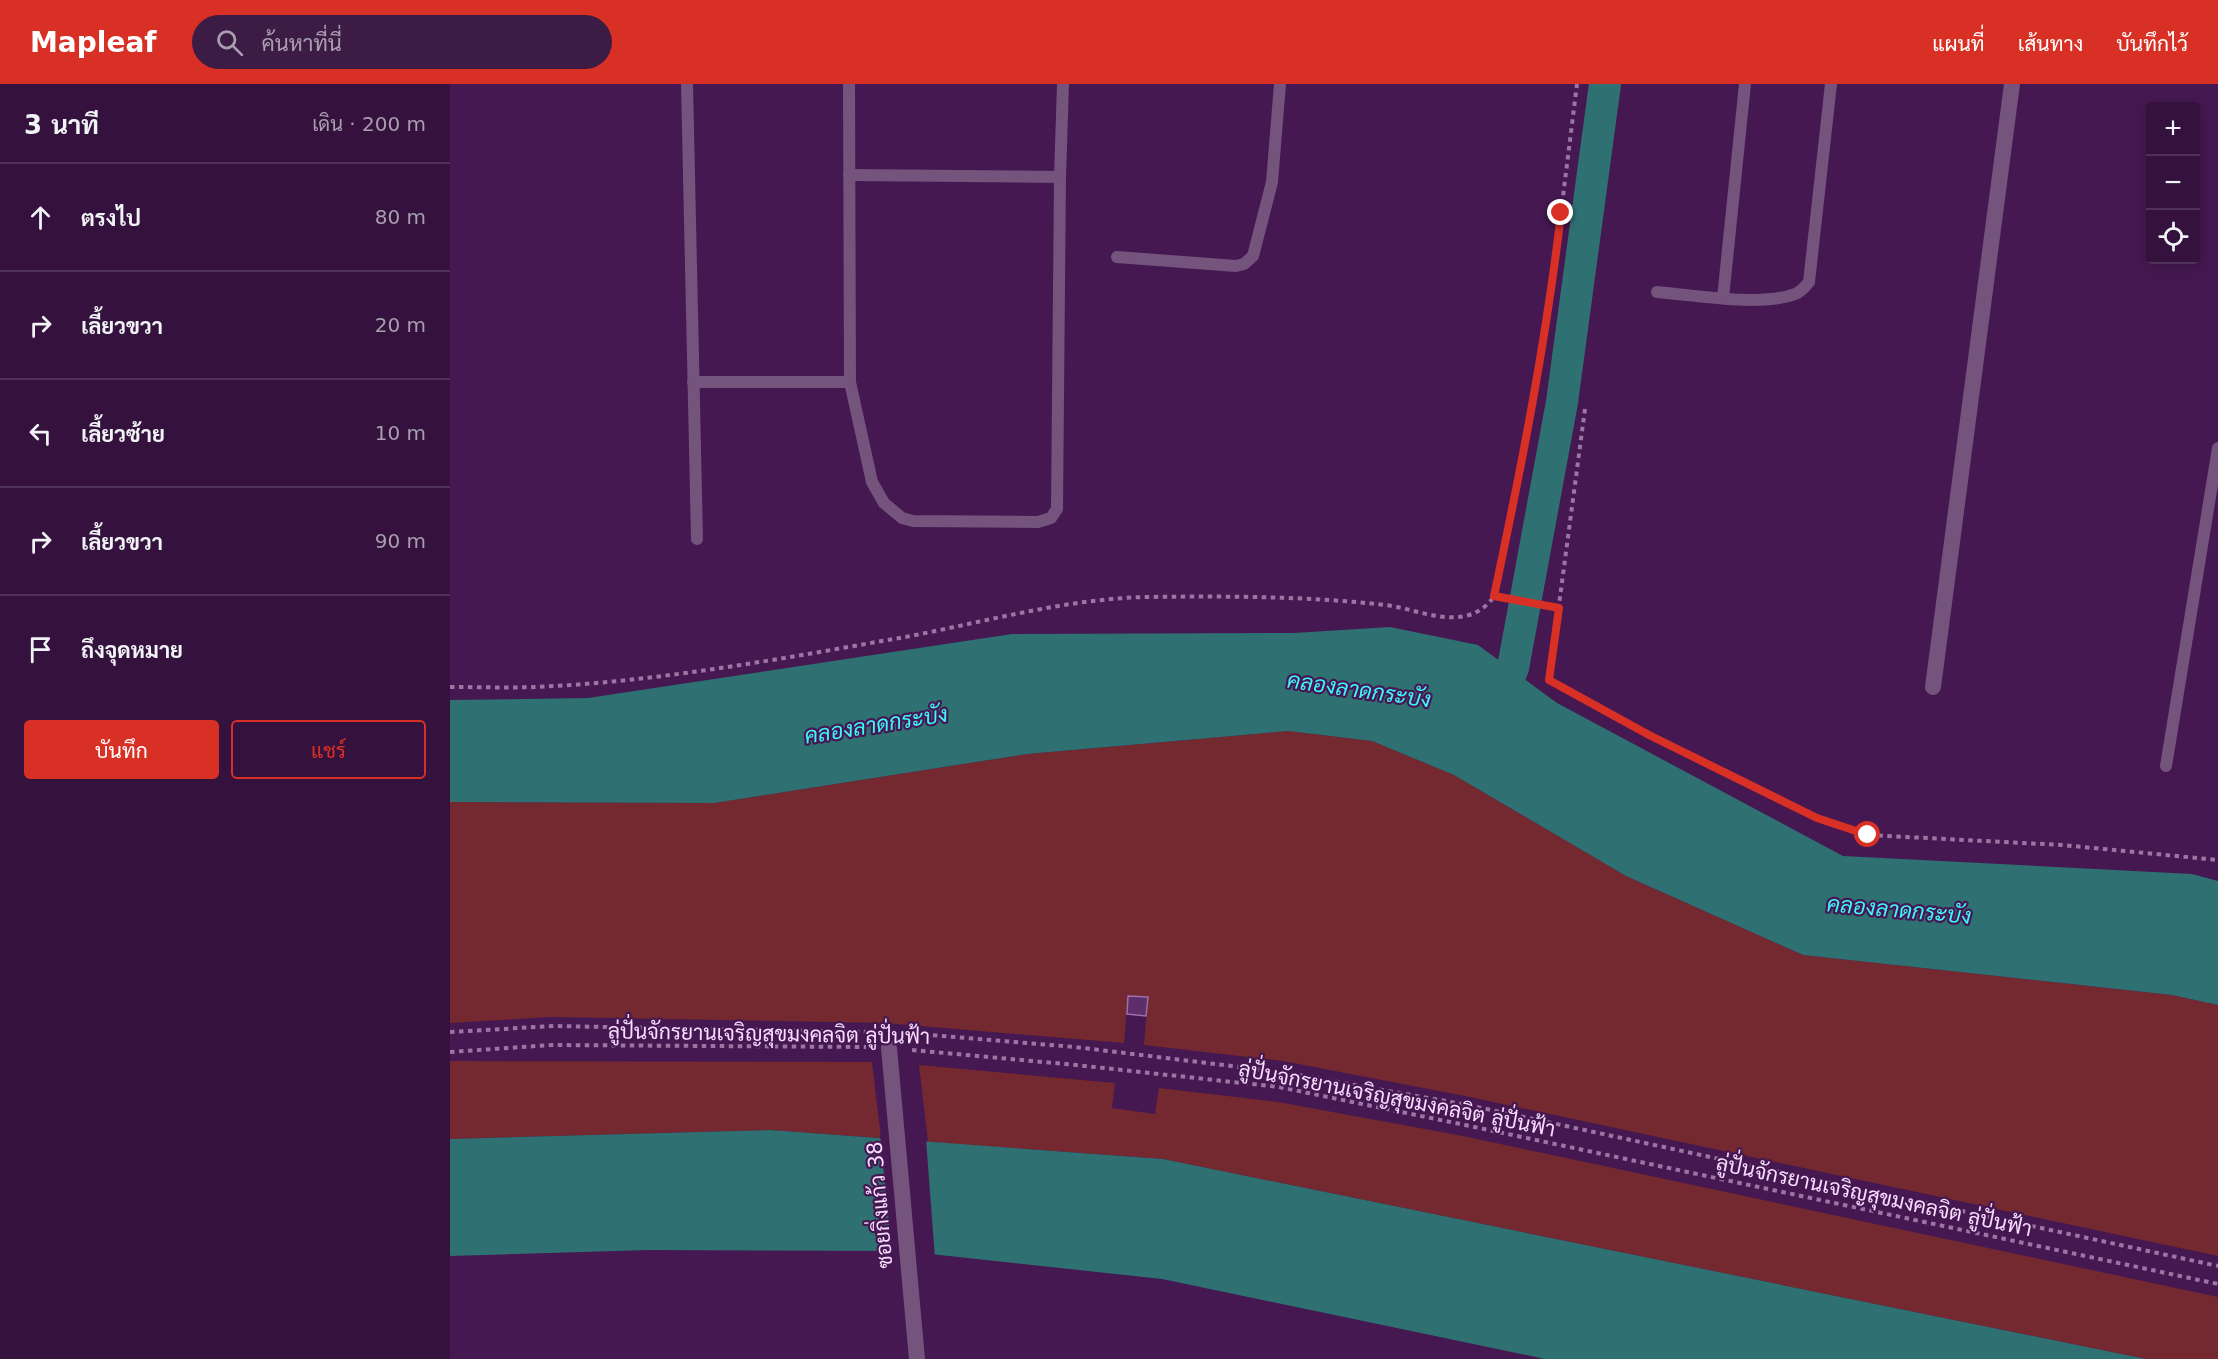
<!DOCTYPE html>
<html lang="th">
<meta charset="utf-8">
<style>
body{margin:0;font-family:"DejaVu Sans",Sarabun,sans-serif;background:#3c1b44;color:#f1f3f6}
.controls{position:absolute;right:18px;top:18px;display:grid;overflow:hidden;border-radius:6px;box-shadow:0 3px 15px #0003}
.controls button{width:54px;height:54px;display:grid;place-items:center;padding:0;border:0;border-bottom:2px solid #4e3257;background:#34123d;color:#f1f3f6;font:30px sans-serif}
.stop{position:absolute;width:18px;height:18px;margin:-14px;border:4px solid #d93025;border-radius:50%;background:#fff}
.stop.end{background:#d93025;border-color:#fff;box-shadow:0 2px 6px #0008}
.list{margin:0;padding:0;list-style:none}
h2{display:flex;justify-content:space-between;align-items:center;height:78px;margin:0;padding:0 24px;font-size:26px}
h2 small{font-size:20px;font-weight:400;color:#a99eb0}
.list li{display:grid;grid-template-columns:39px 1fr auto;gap:18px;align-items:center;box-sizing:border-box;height:108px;padding:0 24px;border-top:2px solid #4e3257}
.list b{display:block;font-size:22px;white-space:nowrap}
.list em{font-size:20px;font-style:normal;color:#a99eb0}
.actions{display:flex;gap:12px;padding:18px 24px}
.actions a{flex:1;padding:14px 0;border:2px solid #d93025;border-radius:6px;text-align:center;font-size:21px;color:#d93025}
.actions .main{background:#d93025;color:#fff}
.icon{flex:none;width:33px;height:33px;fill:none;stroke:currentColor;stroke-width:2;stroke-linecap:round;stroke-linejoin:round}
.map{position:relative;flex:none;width:1768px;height:1275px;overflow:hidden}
header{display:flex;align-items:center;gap:36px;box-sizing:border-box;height:84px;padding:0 30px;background:#d93025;color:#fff}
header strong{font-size:28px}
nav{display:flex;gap:33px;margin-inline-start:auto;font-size:21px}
.search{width:420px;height:54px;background:#3c1b44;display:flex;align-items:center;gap:15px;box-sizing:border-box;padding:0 21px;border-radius:33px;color:#a99eb0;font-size:22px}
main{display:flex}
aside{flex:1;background:#34123d}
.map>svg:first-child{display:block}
.green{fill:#73292f}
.water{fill:#2f7073}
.pier{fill:#451851}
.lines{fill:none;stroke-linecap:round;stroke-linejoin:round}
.canal{stroke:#2f7073;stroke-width:32}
.building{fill:#5d2e6a;stroke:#9e6dac;stroke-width:1.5}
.path{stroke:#9b76a4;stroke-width:4;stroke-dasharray:4.5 4.5;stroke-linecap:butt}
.service{stroke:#74537d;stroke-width:12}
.minor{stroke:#74537d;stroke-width:16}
.tertiary{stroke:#74537d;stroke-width:16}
.route{stroke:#d93025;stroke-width:8}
.labels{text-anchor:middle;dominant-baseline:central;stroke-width:4.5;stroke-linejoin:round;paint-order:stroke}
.street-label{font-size:21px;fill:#f8ddff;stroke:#451851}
.water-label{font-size:22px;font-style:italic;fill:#3df5fc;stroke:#451851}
</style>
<header>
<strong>Mapleaf</strong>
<div class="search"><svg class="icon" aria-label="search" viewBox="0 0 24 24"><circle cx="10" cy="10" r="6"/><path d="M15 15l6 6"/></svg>ค้นหาที่นี่</div>
<nav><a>แผนที่</a><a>เส้นทาง</a><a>บันทึกไว้</a></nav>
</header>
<main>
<aside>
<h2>3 นาที<small>เดิน · 200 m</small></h2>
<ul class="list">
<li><svg class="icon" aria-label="ahead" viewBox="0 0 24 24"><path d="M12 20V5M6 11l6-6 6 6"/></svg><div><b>ตรงไป</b></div><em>80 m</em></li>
<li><svg class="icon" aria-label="right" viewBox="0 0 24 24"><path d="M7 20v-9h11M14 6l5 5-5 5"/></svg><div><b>เลี้ยวขวา</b></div><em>20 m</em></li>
<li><svg class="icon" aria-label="left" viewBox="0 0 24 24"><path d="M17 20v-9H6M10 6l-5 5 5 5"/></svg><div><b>เลี้ยวซ้าย</b></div><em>10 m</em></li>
<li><svg class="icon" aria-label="right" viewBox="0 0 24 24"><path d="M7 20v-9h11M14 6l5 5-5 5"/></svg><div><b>เลี้ยวขวา</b></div><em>90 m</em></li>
<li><svg class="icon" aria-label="arrive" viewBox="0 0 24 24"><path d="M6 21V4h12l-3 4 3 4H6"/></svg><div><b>ถึงจุดหมาย</b></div></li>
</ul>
<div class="actions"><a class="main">บันทึก</a><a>แชร์</a></div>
</aside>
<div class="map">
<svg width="1768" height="1275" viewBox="0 0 1768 1275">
<rect width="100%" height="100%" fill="#451851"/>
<g class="green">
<polygon points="838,647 922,657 1004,691 1176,792 1353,871 1722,911 1768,921 1768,1172 1020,1013 833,977 694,961 698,914 678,912 674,959 435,939 101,933 0,939 0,718 264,719 577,670"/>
<polygon points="0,977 422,978 431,1054 320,1046 0,1055"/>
<polygon points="469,981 665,999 662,1024 705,1030 709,1004 828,1018 1013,1052 1768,1213 1768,1275 1696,1275 713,1075 478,1058"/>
</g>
<g class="water">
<polygon points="940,543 1028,561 1107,619 1393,772 1742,790 1768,797 1768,921 1722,911 1353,871 1176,792 1004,691 922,657 838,647 577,670 264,719 0,718 0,616 138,614 562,550 844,549"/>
<polygon points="320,1046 713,1075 1696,1275 1095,1275 712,1195 453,1167 198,1166 0,1172 0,1055"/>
</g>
<polygon class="pier" points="430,1051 476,1055 485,1174 442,1170"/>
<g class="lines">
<polyline class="canal" points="1046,624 1063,584 1112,318 1155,0"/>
</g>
<polygon class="building" points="678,912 698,913 696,932 677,930"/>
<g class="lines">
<g class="path">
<polyline points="1135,325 1099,596 1199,651 1367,734 1418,751 1612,761 1768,776"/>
<polyline points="1044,512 1109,523"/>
<path d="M 0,603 C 28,603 57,604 85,603 C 207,598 335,574 455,553 C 535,538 614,515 696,513 C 776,512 856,512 935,521 C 962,524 992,539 1019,531 C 1030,528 1039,520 1044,512 L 1072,384 L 1103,193 L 1127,0"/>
<polyline points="0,948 104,942 421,948"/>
<polyline points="456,949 625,963 831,988 1018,1021 1768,1182"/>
<polyline points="462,966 626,981 829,1003 1015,1041 1768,1200"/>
<polyline points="0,968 101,961 416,963"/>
</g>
<g class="service">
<polyline points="237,0 247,455"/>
<polyline points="399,0 400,298 422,398 434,419 452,434 463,437 588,438 601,434 607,425 610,93 613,0"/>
<polyline points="399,91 610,93"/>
<polyline points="667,173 786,182 794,180 803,172 822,98 830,0"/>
<path d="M 1207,208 C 1243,211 1312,223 1345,210 C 1351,208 1355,203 1359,198 L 1381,0"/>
<polyline points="1273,214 1295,0"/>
<polyline points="243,298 400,298"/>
<polyline points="1716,682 1768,364"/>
</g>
<polyline class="minor" points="1483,603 1562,0"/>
<polyline class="tertiary" points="439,964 467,1275"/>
</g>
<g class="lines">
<path class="route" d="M 1111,129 C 1096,258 1071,385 1044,512 L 1109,524 L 1099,596 L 1199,651 L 1367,734 L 1418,751"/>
</g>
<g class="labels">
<g class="street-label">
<text transform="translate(319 950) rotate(1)">ลู่ปั่นจักรยานเจริญสุขมงคลจิต ลู่ปั่นฟ้า</text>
<text transform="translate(947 1015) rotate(11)">ลู่ปั่นจักรยานเจริญสุขมงคลจิต ลู่ปั่นฟ้า</text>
<text transform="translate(1424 1112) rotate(12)">ลู่ปั่นจักรยานเจริญสุขมงคลจิต ลู่ปั่นฟ้า</text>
<text transform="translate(430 1121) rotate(-95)">ซอยกิ่งแก้ว 38</text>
</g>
<g class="water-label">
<text transform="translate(909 606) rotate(8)">คลองลาดกระบัง</text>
<text transform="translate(426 641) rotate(-9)">คลองลาดกระบัง</text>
<text transform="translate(1449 826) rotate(5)">คลองลาดกระบัง</text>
</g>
</g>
</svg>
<div class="controls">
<button>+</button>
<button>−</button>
<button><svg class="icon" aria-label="locate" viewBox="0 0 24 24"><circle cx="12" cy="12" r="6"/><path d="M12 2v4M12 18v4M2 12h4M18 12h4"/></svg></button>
</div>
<div class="stop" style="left:1418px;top:751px"></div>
<div class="stop end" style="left:1111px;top:129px"></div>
</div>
</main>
